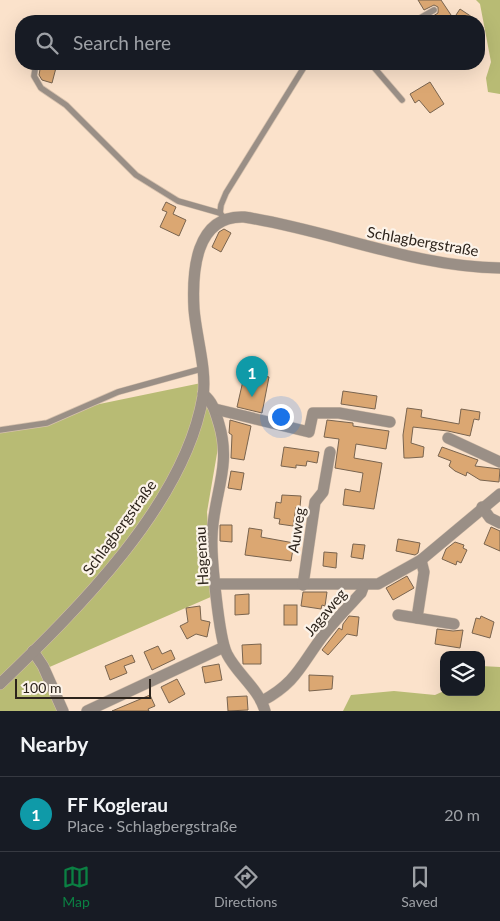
<!DOCTYPE html>
<meta charset="utf-8">
<style>
body{margin:0;font-family:Lato,sans-serif;background:#20242c;color:#f1f3f6}
.controls{position:absolute;right:15px;bottom:15px;display:grid;overflow:hidden;border-radius:10px;box-shadow:0 5px 20px #0002}
.controls button{width:45px;height:45px;display:grid;place-items:center;padding:0;border:0;border-bottom:1px solid #363941;background:#171b24;color:#f1f3f6;font:25px sans-serif}
.scale{position:absolute;left:15px;bottom:12px;width:136px;box-sizing:border-box;padding-left:5px;border:2px solid #2d241c;border-top:0;font-size:14px;line-height:18px;white-space:nowrap;color:#2d241c;-webkit-text-stroke:4px #fcf3e9;paint-order:stroke}
.you{position:absolute;left:280px;top:416px;width:18px;height:18px;margin:-12px;border:4px solid #fff;border-radius:50%;background:#1a73e8;box-shadow:0 0 0 8px #1a73e833}
.badge{display:grid;place-items:center;width:32px;height:32px;border-radius:50%;background:#0b8043;color:#fff;font-size:16px;font-weight:700}
.pin{position:absolute;translate:-50% -41px;filter:drop-shadow(0 1px 2px #0008)}
.pin::after{content:'';position:absolute;top:26px;width:18px;height:15px;background:inherit;clip-path:polygon(0 0,100% 0,50% 100%)}
.list{margin:0;padding:0;list-style:none}
h2{display:flex;justify-content:space-between;align-items:center;height:65px;margin:0;padding:0 20px;font-size:21px}
h2 small{font-size:16px;font-weight:400;color:#9ea1a6}
.list li{display:grid;grid-template-columns:32px 1fr auto;gap:15px;align-items:center;box-sizing:border-box;height:75px;padding:0 20px;border-top:1px solid #363941}
.list b{display:block;font-size:19px;white-space:nowrap}
.list p{margin:0;font-size:16px;white-space:nowrap;color:#9ea1a6}
.list em{font-size:16px;font-style:normal;color:#9ea1a6}
.icon{flex:none;width:28px;height:28px;fill:none;stroke:currentColor;stroke-width:2;stroke-linecap:round;stroke-linejoin:round}
.map{position:relative;flex:none;width:500px;height:711px;overflow:hidden}
.search{position:absolute;background:#171b24;box-shadow:0 5px 20px #0002;left:15px;right:15px;top:15px;height:55px;display:flex;align-items:center;gap:12px;box-sizing:border-box;padding:0 18px;border-radius:20px;color:#9ea1a6;font-size:19px}
.sheet{height:140px;background:#171b24}
nav{display:flex;justify-content:space-around;align-items:center;box-sizing:border-box;height:70px;border-top:1px solid #363941;background:#171b24;font-size:14px;color:#9ea1a6}
nav a{display:grid;justify-items:center;gap:2px}
nav .on{color:#0b8043}
.map>svg:first-child{display:block}
.forest{fill:#b8bb74}
.building{fill:#dba772;stroke:#79644f}
.lines{fill:none;stroke-linecap:round;stroke-linejoin:round}
.service-casing{stroke:#d6c0ac;stroke-width:7}
.minor-casing{stroke:#d6c0ac;stroke-width:12}
.service{stroke:#9a8f86;stroke-width:5.5}
.minor{stroke:#9a8f86;stroke-width:11}
.labels{text-anchor:middle;dominant-baseline:central;stroke-width:4.5;stroke-linejoin:round;paint-order:stroke}
.street-label{font-size:15px;fill:#2d241c;stroke:#fcf3e9}
</style>
<div class="map">
<svg width="500" height="711" viewBox="0 0 500 711">
<rect width="100%" height="100%" fill="#fbe2cb"/>
<g class="forest">
<polygon points="476,0 500,0 500,94 488,92 486,78 491,62 480,4"/>
<polygon points="206,382 220,436 207,512 213,596 45,669 57,711 0,711 0,428 35,424 85,407"/>
<polygon points="481,666 500,667 500,711 343,711 351,695 394,691 435,695 444,691 481,692"/>
</g>
<g class="building">
<polygon points="418,0 441,0 453,18 448,21 432,21 430,18 438,13 438,7 434,5 424,10"/>
<polygon points="460,9 478,21 459,21 454,18"/>
<polygon points="41,64 57,64 52,83 42,80 39,75"/>
<polygon points="430,82 444,104 430,113 419,100 415,103 410,94"/>
<polygon points="166,202 176,207 173,214 186,220 179,236 160,227 167,212 162,210"/>
<polygon points="224,229 231,233 221,252 212,247 219,232"/>
<polygon points="245,372 269,377 262,413 237,407"/>
<polygon points="343,391 377,396 375,409 341,404"/>
<polygon points="407,408 422,410 421,417 459,424 461,409 480,412 479,420 474,419 470,436 448,431 413,427 411,443 424,447 423,457 409,458 404,458 403,435"/>
<polygon points="230,420 251,426 244,460 231,458 232,435 229,433"/>
<polygon points="327,420 353,423 353,426 389,431 386,449 356,444 354,458 382,463 374,509 343,505 345,489 360,492 363,473 335,468 339,439 324,437"/>
<polygon points="284,447 319,452 317,463 307,461 306,466 296,465 296,468 281,466"/>
<polygon points="442,447 478,460 475,466 500,469 499,482 480,480 467,472 466,476 455,471 449,466 451,461 438,456"/>
<polygon points="231,471 244,473 241,490 228,488"/>
<polygon points="282,495 301,496 300,507 296,507 293,526 279,524 280,519 274,518 276,502 281,503"/>
<polygon points="220,525 232,525 232,542 220,541"/>
<polygon points="491,527 500,531 500,551 484,544"/>
<polygon points="249,528 262,530 261,537 294,543 291,561 245,555"/>
<polygon points="398,539 420,543 418,553 415,555 396,551"/>
<polygon points="455,542 464,545 463,548 467,550 461,563 457,561 456,565 442,559 446,549"/>
<polygon points="353,544 365,545 363,559 351,557"/>
<polygon points="324,552 337,553 336,568 323,566"/>
<polygon points="407,576 414,588 393,600 386,588"/>
<polygon points="303,592 327,592 325,606 322,605 321,609 301,606"/>
<polygon points="249,594 249,614 235,615 235,595"/>
<rect x="284" y="605" width="13" height="20"/>
<polygon points="200,606 201,620 210,622 207,637 196,634 187,639 180,626 188,622 186,608"/>
<polygon points="349,616 359,617 357,636 347,634 328,655 322,650 339,628 342,630 343,624"/>
<polygon points="481,616 494,622 490,638 472,633 476,618 480,619"/>
<polygon points="437,629 453,631 463,630 460,648 435,644"/>
<polygon points="261,644 261,664 243,664 242,645"/>
<polygon points="158,646 162,654 171,650 175,659 152,670 144,652"/>
<polygon points="132,655 135,662 124,666 127,673 110,680 105,666"/>
<polygon points="219,664 222,680 205,683 202,667"/>
<polygon points="309,675 333,676 332,689 309,691"/>
<polygon points="177,679 185,694 169,703 161,687"/>
<polygon points="150,695 155,706 148,709 149,711 112,711"/>
<polygon points="247,696 248,710 228,711 227,697"/>
</g>
<g class="lines">
<defs>
<g id="service">
<polyline points="415,21 434,10"/>
<polyline points="36,64 34,76 41,88 66,105 136,175 178,201 220,213 224,218"/>
<polyline points="371,64 402,100"/>
<polyline points="220,213 221,205 226,193 306,64"/>
<polyline points="0,430 47,423 118,392 201,369"/>
</g>
<g id="minor">
<path d="M 203,394 C 213,402 215,411 219,424 C 232,467 213,495 212,537 C 211,556 219,639 227,654 C 237,674 259,689 265,711"/>
<polyline points="215,409 309,432 313,413 339,413 390,422"/>
<polyline points="448,438 500,462"/>
<polyline points="482,507 490,518 500,523"/>
<polyline points="421,560 424,572 417,618 454,624"/>
<polyline points="216,584 378,584 421,560 500,494"/>
<polyline points="303,585 315,502 323,492 330,452"/>
<polyline points="398,615 417,618"/>
<polyline points="33,651 43,666 63,711"/>
<path d="M 0,684 C 76,611 185,504 203,396 C 207,370 196,336 194,309 C 192,272 195,215 244,217 C 329,230 413,267 500,268"/>
<path d="M 262,701 C 296,683 301,665 322,637 C 334,621 348,607 361,593 L 364,585"/>
<polyline points="87,711 224,647"/>
</g>
</defs>
<use href="#service" class="service-casing"/>
<use href="#minor" class="minor-casing"/>
<use href="#service" class="service"/>
<use href="#minor" class="minor"/>
</g>
<g class="labels">
<g class="street-label">
<text transform="translate(423 241) rotate(10)">Schlagbergstraße</text>
<text transform="translate(119 527) rotate(-54)">Schlagbergstraße</text>
<text transform="translate(296 530) rotate(-81)">Auweg</text>
<text transform="translate(201 556) rotate(-93)">Hagenau</text>
<text transform="translate(325 612) rotate(-50)">Jagaweg</text>
</g>
</g>
</svg>
<div class="controls">
<button><svg class="icon" aria-label="layers" viewBox="0 0 24 24"><path d="M12 4l9 5-9 5-9-5zM3 14l9 5 9-5"/></svg></button>
</div>
<div class="scale">100 m</div>
<div class="you"></div>
<div class="pin badge" style="left:252px;top:397px;background:#0f9aa8">1</div>
<div class="search"><svg class="icon" aria-label="search" viewBox="0 0 24 24"><circle cx="10" cy="10" r="6"/><path d="M15 15l6 6"/></svg>Search here</div>
</div>
<section class="sheet">
<h2>Nearby<small></small></h2>
<ul class="list">
<li><span class="badge" style="background:#0f9aa8">1</span><div><b>FF Koglerau</b><p>Place · Schlagbergstraße</p></div><em>20 m</em></li>
</ul>
</section>
<nav>
<a class="on"><svg class="icon" aria-label="map" viewBox="0 0 24 24"><path d="M3 6l6-2 6 2 6-2v14l-6 2-6-2-6 2zM9 4v14M15 6v14"/></svg>Map</a>
<a><svg class="icon" aria-label="directions" viewBox="0 0 24 24"><path d="M12 3l9 9-9 9-9-9zM9 14v-3h6M13 9l2 2-2 2"/></svg>Directions</a>
<a><svg class="icon" aria-label="saved" viewBox="0 0 24 24"><path d="M7 4h10v16l-5-4-5 4z"/></svg>Saved</a>
</nav>
